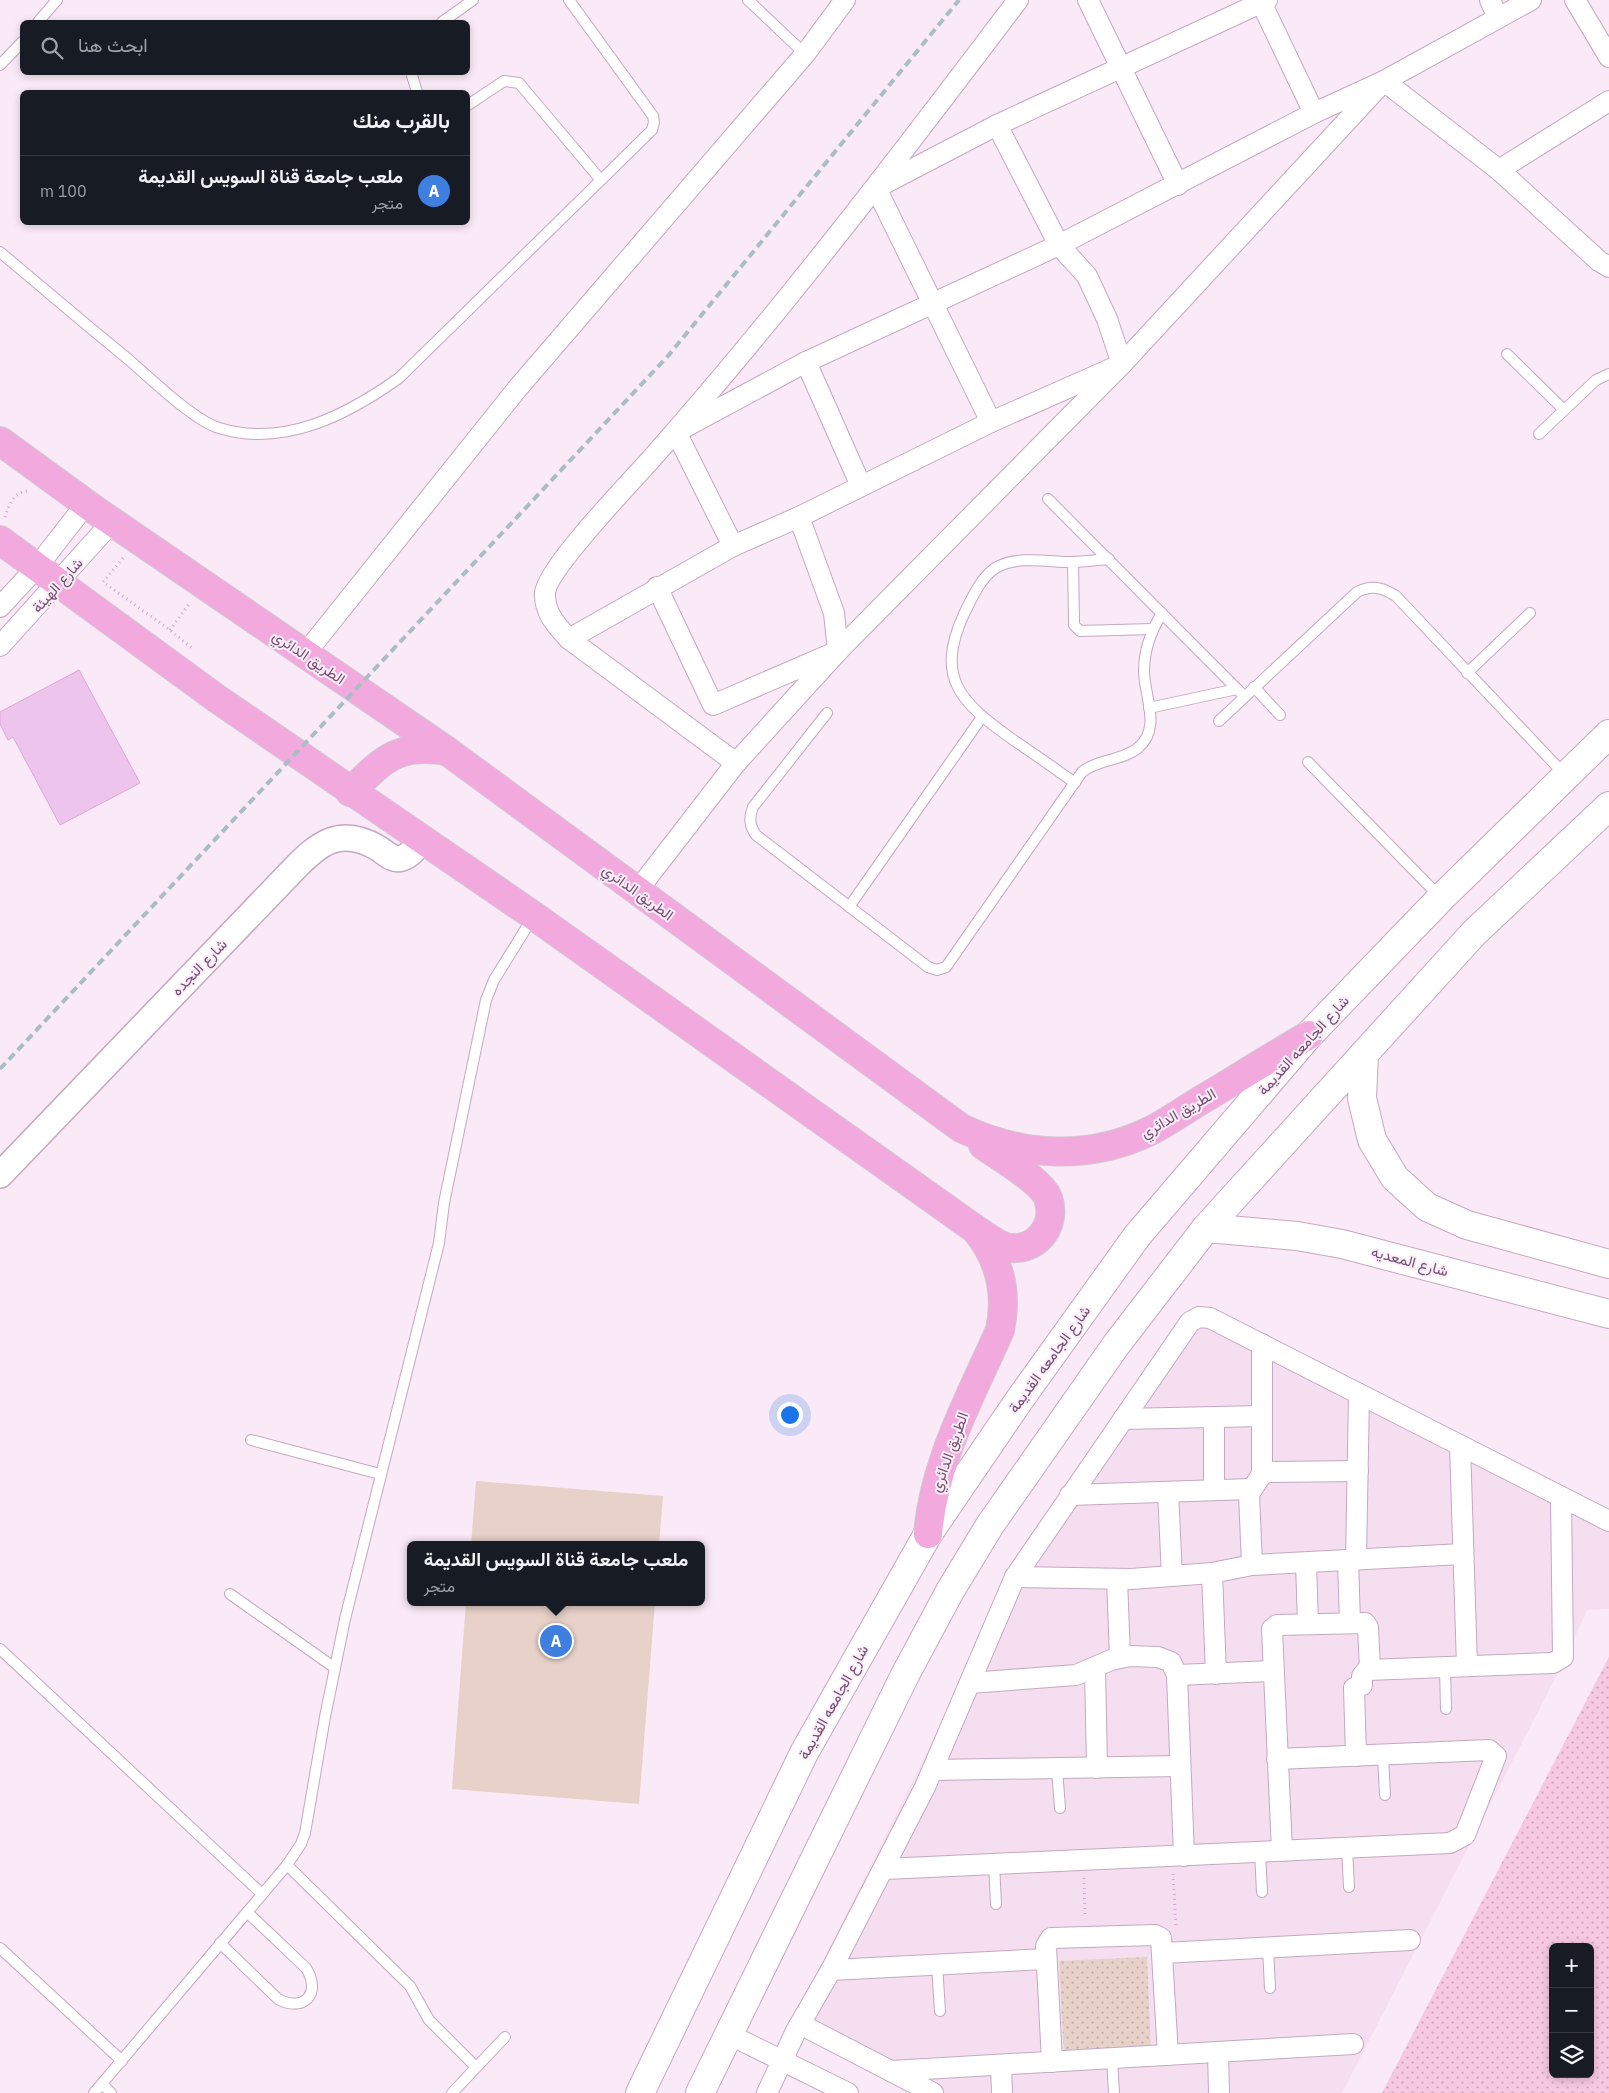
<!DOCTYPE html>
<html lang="ar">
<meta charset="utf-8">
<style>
body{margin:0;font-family:"IBM Plex Sans",Vazirmatn,sans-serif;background:#242831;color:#f1f3f6;direction:rtl}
.controls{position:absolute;right:15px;bottom:15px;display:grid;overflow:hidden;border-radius:8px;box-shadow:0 2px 8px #0003}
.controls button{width:45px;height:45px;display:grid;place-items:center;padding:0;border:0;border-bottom:1px solid #363941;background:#171b24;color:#f1f3f6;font:25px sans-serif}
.you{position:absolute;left:789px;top:1414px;width:18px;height:18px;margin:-12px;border:4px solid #fff;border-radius:50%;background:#1a73e8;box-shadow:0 0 0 8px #1a73e833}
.badge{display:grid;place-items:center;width:32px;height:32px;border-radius:50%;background:#7c3aed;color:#fff;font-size:16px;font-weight:700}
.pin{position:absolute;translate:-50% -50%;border:2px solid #fff;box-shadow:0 1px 5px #0006}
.popup{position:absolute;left:407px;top:1541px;width:298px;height:65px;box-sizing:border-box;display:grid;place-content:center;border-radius:8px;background:#171b24;filter:drop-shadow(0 1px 4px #0005);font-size:16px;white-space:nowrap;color:#9ea1a6}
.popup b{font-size:19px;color:#f1f3f6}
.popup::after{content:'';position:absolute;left:50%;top:100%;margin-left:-10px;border:10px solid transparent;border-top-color:#171b24}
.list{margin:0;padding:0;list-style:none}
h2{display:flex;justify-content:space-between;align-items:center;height:65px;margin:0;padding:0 20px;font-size:21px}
h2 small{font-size:16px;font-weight:400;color:#9ea1a6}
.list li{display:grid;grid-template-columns:32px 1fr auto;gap:15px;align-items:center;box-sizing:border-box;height:70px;padding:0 20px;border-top:1px solid #363941}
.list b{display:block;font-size:19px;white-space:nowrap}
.list p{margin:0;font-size:16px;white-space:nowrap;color:#9ea1a6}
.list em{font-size:16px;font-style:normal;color:#9ea1a6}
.icon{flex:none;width:28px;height:28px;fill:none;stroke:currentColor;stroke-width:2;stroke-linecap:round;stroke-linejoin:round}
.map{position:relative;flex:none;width:1609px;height:2093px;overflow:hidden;direction:ltr}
.search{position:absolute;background:#171b24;box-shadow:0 2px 8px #0003;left:20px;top:20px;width:450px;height:55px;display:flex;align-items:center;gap:12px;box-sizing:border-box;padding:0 18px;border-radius:8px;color:#9ea1a6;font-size:19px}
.panel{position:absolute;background:#171b24;box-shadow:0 2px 8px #0003;left:20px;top:90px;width:450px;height:135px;border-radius:8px;direction:rtl}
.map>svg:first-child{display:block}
.residential{fill:#f6def1}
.green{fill:#e7d1c9}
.sand{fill:url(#sand-dots);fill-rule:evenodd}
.park{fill:url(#park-dots)}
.building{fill:#edc4eb;stroke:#dea6dc}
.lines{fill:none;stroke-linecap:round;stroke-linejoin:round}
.service-casing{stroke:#c4a8c2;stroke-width:12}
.minor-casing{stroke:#c4a8c2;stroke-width:22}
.tertiary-casing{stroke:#c4a8c2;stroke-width:28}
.secondary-casing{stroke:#c7a7c4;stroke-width:30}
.primary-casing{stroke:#d2c7d2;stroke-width:30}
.path{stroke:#d2a7d0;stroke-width:3;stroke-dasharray:1 4;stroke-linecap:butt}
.service{stroke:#fff;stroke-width:10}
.minor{stroke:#fff;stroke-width:20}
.tertiary{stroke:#fff;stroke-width:25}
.secondary{stroke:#fff;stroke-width:28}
.primary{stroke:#f2a9dd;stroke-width:28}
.rail{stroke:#a8bec4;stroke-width:4;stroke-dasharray:8 5;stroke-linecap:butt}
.labels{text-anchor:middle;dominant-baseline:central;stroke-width:4;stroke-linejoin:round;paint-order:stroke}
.street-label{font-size:15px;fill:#724f72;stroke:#fdeffa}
</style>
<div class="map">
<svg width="1609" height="2093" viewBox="0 0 1609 2093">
<defs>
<pattern id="sand-dots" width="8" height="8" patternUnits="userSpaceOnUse" patternTransform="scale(1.25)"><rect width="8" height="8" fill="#f6c8e2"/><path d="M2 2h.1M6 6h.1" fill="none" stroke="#cca5bc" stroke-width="1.8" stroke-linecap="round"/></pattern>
<pattern id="park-dots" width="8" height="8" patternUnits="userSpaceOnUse" patternTransform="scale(1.25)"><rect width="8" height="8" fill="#e7d1c9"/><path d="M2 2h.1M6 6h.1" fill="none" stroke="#c0aca8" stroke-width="1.8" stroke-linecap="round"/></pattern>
</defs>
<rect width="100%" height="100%" fill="#fae9f6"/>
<polygon class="residential" points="1198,1305 1609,1518 1609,1609 1587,1610 1563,1663 1342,2093 918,2093 790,2027 963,1680 1018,1561"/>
<g class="green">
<polygon points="476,1481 663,1496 659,1545 471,1545"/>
<polygon points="466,1602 655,1602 639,1804 452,1789"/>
</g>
<path class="sand" d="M 1609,1657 L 1609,2093 L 1382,2093 ZM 1553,1947 L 1590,1947 L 1590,2074 L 1553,2074 Z"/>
<polygon class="park" points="1147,1957 1151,2051 1064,2055 1059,1961"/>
<polygon class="building" points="79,670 140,783 60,825 13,737 8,740 0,724 0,712"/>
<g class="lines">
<defs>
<g id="service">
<polyline points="748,0 805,54"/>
<polyline points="38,22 57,0"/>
<polyline points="442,22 473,0"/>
<polyline points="0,65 22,42"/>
<polyline points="411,72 417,92"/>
<polyline points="468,105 504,81 519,83 600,179"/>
<path d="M 0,252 C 43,288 85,324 128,359 C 150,378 193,420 219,428 C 284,448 347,415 399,378 L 652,130 L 654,122 L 653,116 L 569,0"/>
<polyline points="1507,354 1564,410"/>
<polyline points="1539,434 1596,380 1609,374"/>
<polyline points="1048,499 1244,696"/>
<polyline points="1073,562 1074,621 1074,625 1080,631 1152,629"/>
<polyline points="1467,673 1530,613"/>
<polyline points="1254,687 1280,715"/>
<polyline points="1149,708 1237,689"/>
<path d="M 827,713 L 753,807 C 749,818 749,825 756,835 L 928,967 L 937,970 L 946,967 L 1082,772 C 1098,759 1122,761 1138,748 C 1162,728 1144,696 1144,671 C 1144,649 1151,631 1162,613"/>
<path d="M 1219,721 L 1357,592 C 1371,585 1382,587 1396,596 L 1565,775"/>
<polyline points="1308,762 1440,897"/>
<path d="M 1075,783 C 1054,768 1033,753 1012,739 C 962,703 934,679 964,614 C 972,598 982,574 999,566 C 1020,556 1049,562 1071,562 C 1083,562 1096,560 1109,559"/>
<polyline points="849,907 982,717"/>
<polyline points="251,1440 380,1474"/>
<polyline points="230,1594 335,1668"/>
<polyline points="0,1649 262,1894"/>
<polyline points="1445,1667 1446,1709"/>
<polyline points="1383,1755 1385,1795"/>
<polyline points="1057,1769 1060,1808"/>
<polyline points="1347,1848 1349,1887"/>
<polyline points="1260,1852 1262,1892"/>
<polyline points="994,1864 996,1904"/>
<polyline points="287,1865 410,1986 429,2020 476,2067"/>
<path d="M 220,1943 L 278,1999 C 304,2013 322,1993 306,1968 L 247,1912"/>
<polyline points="0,1948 122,2061"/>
<polyline points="1268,1948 1270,1988"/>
<polyline points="937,1965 940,2011"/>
<polyline points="1112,2058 1114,2093"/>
<polyline points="102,2084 111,2093"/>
<polyline points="94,2093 287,1865 301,1844 305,1833 325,1717 345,1619 439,1243 444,1203 486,1000 494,980 533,917"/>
<polyline points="452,2093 505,2037"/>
</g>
<g id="minor">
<polyline points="1088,0 1178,185"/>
<polyline points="1490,0 1498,18"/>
<polyline points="1575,0 1609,57"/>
<polyline points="1314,113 1384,81 1499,170 1599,261 1609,267"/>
<polyline points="1499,170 1609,101"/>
<polyline points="806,362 861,486"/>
<polyline points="991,422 876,188 997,125 1267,0"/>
<polyline points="733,546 676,432 806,362 1059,245 1314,113 1260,0"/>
<polyline points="657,587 713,705 838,651 834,613 799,517"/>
<polyline points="0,607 37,567 86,504"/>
<polyline points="569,639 733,546 799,517 991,422 1122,364 1107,319 1087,276 1059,245 997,125"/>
<polyline points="0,646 112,522"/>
<polyline points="305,654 517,389 805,54 845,0"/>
<path d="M 736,763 L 569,639 C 557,626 544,613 545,593 C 547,568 632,481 653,457 C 782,311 901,155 1018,0"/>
<polyline points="637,891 736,763 838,651 1122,364 1384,81 1531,0"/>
<polyline points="1262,1344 1262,1474"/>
<polyline points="1214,1417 1214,1490"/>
<polyline points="1123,1419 1262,1416"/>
<polyline points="1460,1445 1467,1666"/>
<polyline points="1168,1492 1172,1576"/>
<polyline points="1070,1495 1251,1489"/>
<polyline points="1348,1560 1350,1623"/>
<polyline points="1356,1560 1359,1394"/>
<polyline points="1306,1563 1308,1624"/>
<polyline points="1252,1565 1249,1494 1262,1474 1270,1472 1358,1471"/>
<polyline points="1212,1573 1216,1674"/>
<polyline points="1015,1577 1131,1579 1212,1573 1252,1565 1463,1554"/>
<polyline points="1117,1579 1120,1657"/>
<polyline points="1095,1668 1097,1768"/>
<polyline points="1177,1675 1273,1671"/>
<polyline points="970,1683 1076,1675 1111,1660 1130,1656 1158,1657 1171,1662 1177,1675 1184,1856"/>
<polyline points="1356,1756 1354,1688 1362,1685 1362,1676 1367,1670 1553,1663 1563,1657 1561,1497"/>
<polyline points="933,1770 1180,1766"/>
<polyline points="1282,1851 1272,1629 1277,1625 1365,1623 1368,1627 1370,1670"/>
<polyline points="885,1869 1450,1843 1465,1835 1496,1756 1489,1750 1277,1759"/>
<polyline points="1163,1953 1410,1940"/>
<polyline points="831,1970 1046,1959"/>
<polyline points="800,2024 933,2093"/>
<polyline points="728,2034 848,2093"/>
<polyline points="1218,2052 1219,2093"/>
<polyline points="1052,2062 1046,1946 1051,1938 1155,1935 1161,1938 1168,2055"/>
<polyline points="1001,2065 1002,2093"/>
<polyline points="891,2071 1353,2044"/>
<polyline points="767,2093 796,2031 831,1970 925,1787 1015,1577 1190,1322 1199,1317 1210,1318 1609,1521"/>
</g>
<path id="tertiary" d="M 0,1175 L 293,870 C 319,843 340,826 378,848 C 386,853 392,861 402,858 C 410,856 417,846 422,840"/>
<g id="secondary">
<polyline points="1364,1054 1362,1098 1372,1140 1395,1178 1427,1207 1467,1225 1609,1264"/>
<polyline points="1206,1228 1297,1236 1342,1244 1609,1314"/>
<polyline points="640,2093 804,1753 928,1534 1020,1399 1137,1236 1309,1035 1441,898 1609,734"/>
<polyline points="700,2093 905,1675 950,1591 990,1525 1116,1345 1206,1228 1474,933 1609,806"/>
</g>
<g id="primary">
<path d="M 0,441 L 92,508 L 447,751 L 961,1128 C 1022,1157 1090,1161 1152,1130 C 1171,1120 1189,1107 1208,1096 C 1241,1076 1275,1055 1309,1035"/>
<path d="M 0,540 L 216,698 L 534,916 L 975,1229 C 1000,1259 1008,1292 1000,1330 C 971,1396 934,1461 928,1534"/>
<path d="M 350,792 C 384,759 397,743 447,751"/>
<path d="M 978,1231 C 986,1236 996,1244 1005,1247 C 1034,1254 1058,1227 1048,1198 C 1041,1180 999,1157 983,1145"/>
</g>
</defs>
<use href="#service" class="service-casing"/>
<use href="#minor" class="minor-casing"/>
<use href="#tertiary" class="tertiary-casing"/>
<use href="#secondary" class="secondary-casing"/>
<use href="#primary" class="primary-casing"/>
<g class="path">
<path d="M 5,517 C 9,505 13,493 27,491"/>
<polyline points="123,558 103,582 170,630 193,649"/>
<polyline points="170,630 189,604"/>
<polyline points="1173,1874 1176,1925"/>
<polyline points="1084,1878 1085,1917"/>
</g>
<use href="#service" class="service"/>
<use href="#minor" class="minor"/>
<use href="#tertiary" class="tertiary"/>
<use href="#secondary" class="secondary"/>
<use href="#primary" class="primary"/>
<polyline class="rail" points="0,1069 668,356 959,0"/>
</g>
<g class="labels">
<g class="street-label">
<text transform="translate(57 585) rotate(-48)">شارع الهيئة</text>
<text transform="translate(309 657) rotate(34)">الطريق الدائري</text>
<text transform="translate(638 892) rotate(36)">الطريق الدائري</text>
<text transform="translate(199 967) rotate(-46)">شارع النجده</text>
<text transform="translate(1303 1045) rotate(-48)">شارع الجامعه القديمة</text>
<text transform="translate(1178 1113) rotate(-30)">الطريق الدائري</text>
<text transform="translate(1410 1261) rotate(15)">شارع المعديه</text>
<text transform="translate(1049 1359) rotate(-54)">شارع الجامعه القديمة</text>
<text transform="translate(949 1452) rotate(-70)">الطريق الدائري</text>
<text transform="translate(833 1702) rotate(-61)">شارع الجامعه القديمة</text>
</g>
</g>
</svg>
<div class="controls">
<button>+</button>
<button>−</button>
<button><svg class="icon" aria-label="layers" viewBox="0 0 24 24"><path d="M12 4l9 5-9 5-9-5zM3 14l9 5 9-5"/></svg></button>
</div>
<div class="you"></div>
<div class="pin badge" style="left:556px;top:1641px;background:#3f7fe0">A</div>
<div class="popup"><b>ملعب جامعة قناة السويس القديمة</b>متجر</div>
<div class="search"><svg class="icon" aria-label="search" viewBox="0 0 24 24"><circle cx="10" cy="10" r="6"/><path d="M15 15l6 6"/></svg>ابحث هنا</div>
<section class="panel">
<h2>بالقرب منك<small></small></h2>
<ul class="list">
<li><span class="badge" style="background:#3f7fe0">A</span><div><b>ملعب جامعة قناة السويس القديمة</b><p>متجر</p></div><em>100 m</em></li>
</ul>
</section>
</div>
